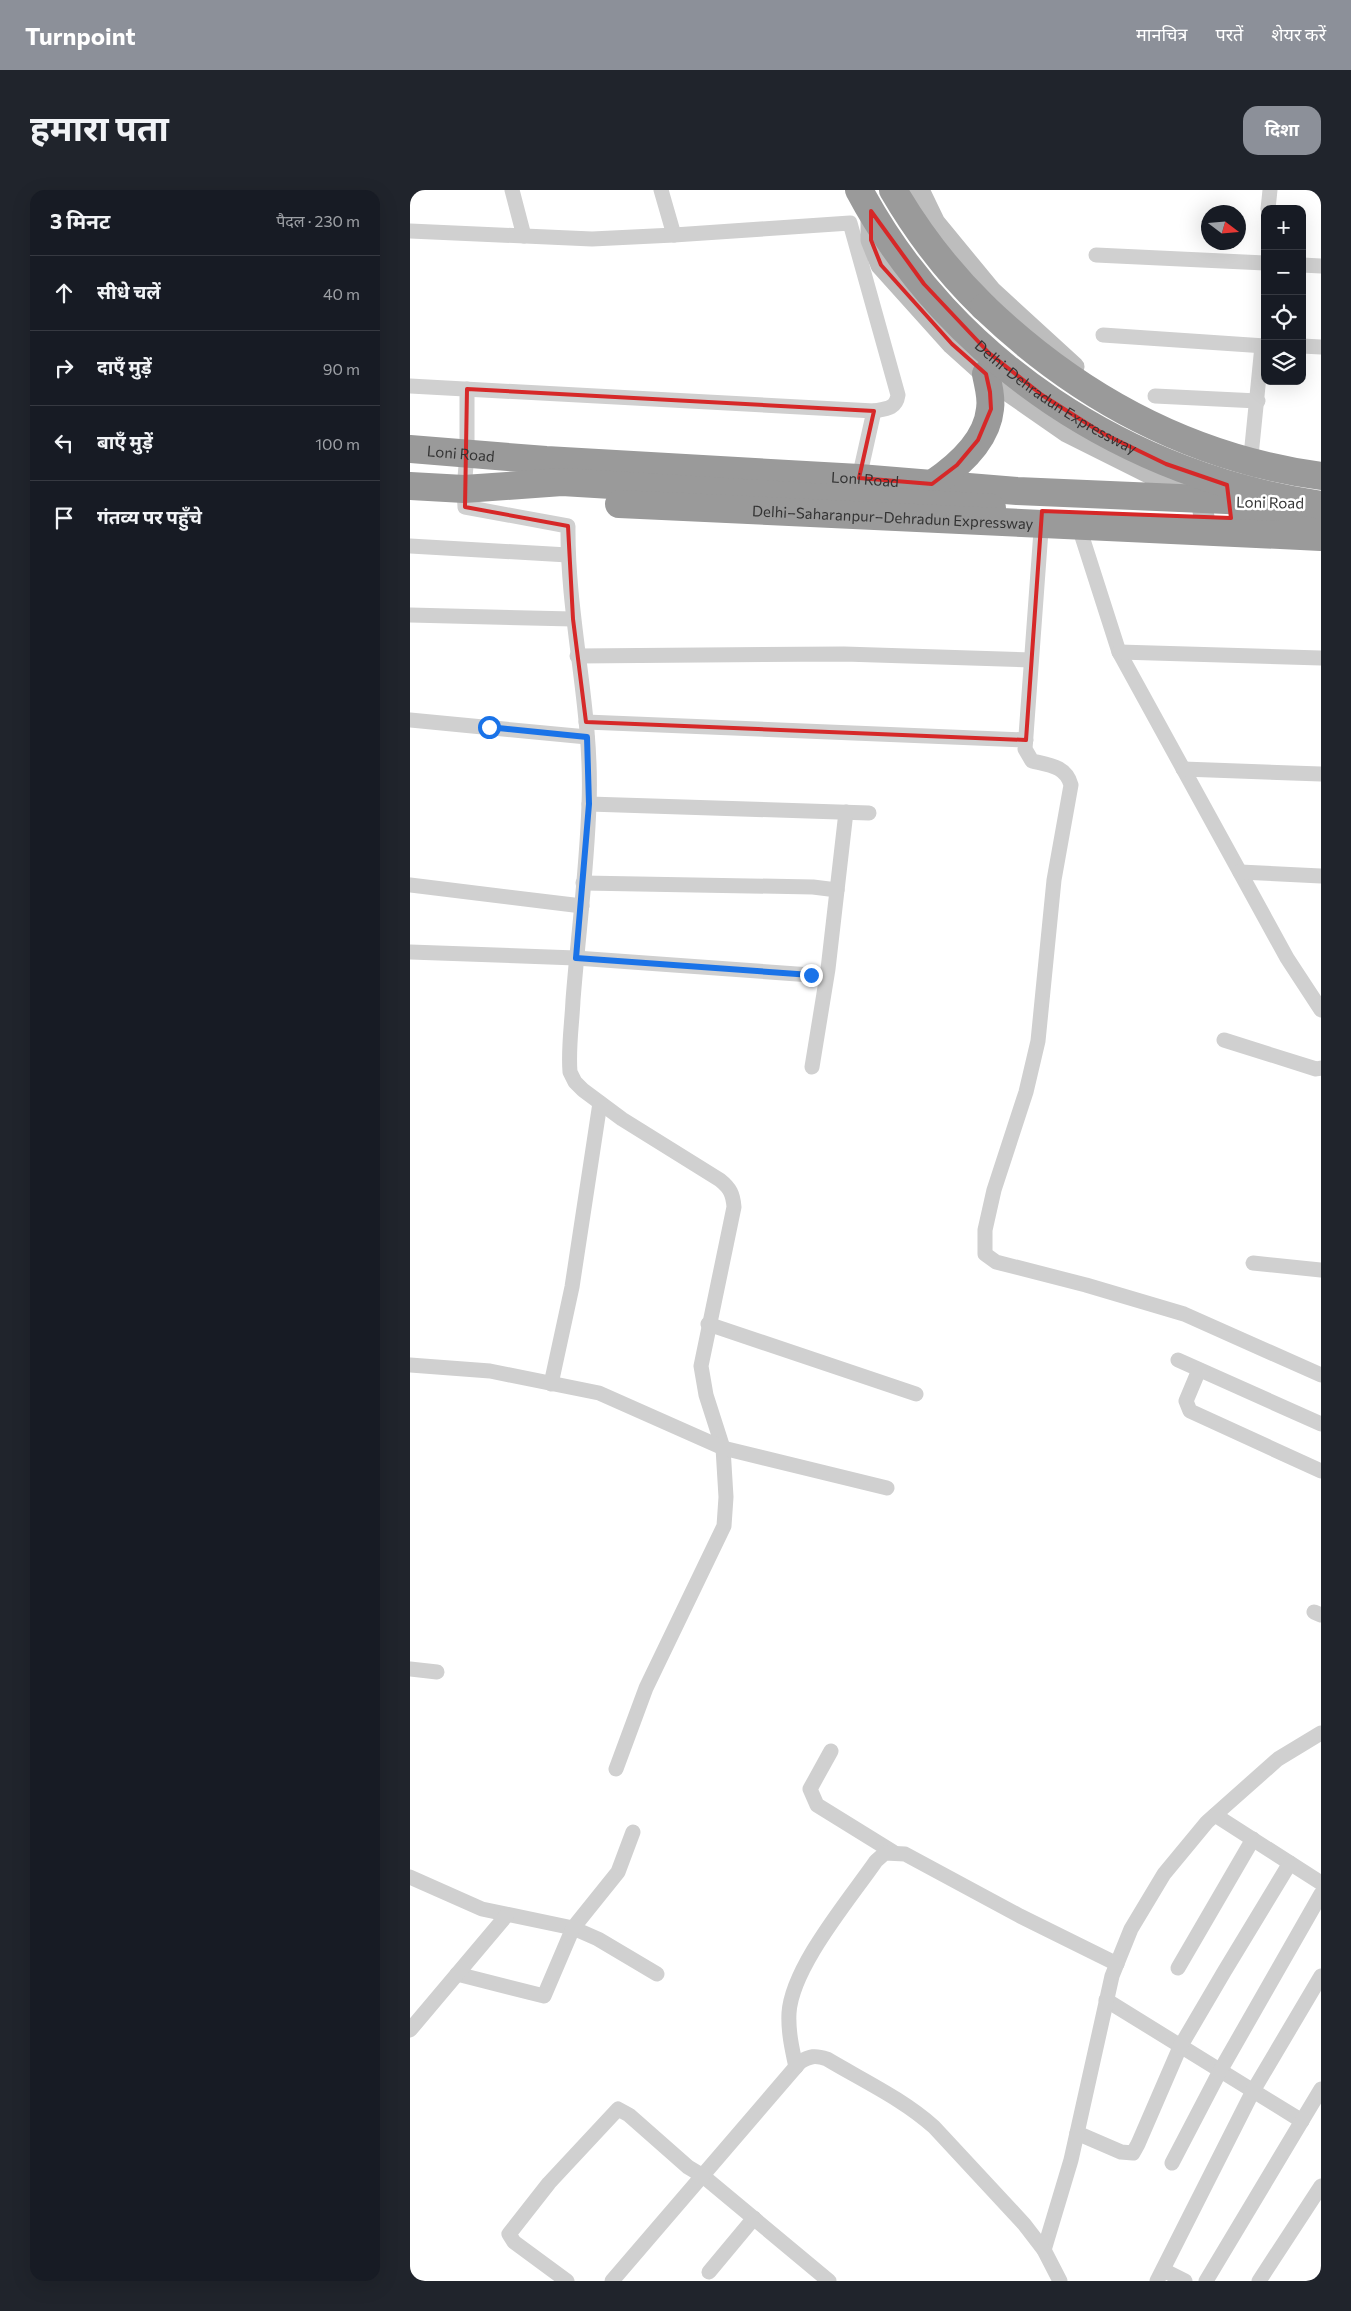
<!DOCTYPE html>
<html lang="hi">
<meta charset="utf-8">
<style>
body{margin:0;font-family:Commissioner,"Noto Sans Devanagari",sans-serif;background:#20242c;color:#f1f3f6}
.controls{position:absolute;right:15px;top:15px;display:grid;overflow:hidden;border-radius:10px;box-shadow:0 5px 20px #0002}
.controls button{width:45px;height:45px;display:grid;place-items:center;padding:0;border:0;border-bottom:1px solid #363941;background:#171b24;color:#f1f3f6;font:25px sans-serif}
.compass{position:absolute;left:791px;top:15px;width:45px;height:45px;border-radius:50%;background:#171b24;box-shadow:0 5px 20px #0002;rotate:106deg}
.stop{position:absolute;width:15px;height:15px;margin:-11px;border:4px solid #1a73e8;border-radius:50%;background:#fff}
.stop.end{background:#1a73e8;border-color:#fff;box-shadow:0 1px 5px #0008}
.list{margin:0;padding:0;list-style:none}
h2{display:flex;justify-content:space-between;align-items:center;height:65px;margin:0;padding:0 20px;font-size:21px}
h2 small{font-size:16px;font-weight:400;color:#9ea1a6}
.list li{display:grid;grid-template-columns:32px 1fr auto;gap:15px;align-items:center;box-sizing:border-box;height:75px;padding:0 20px;border-top:1px solid #363941}
.list b{display:block;font-size:19px;white-space:nowrap}
.list em{font-size:16px;font-style:normal;color:#9ea1a6}
.icon{flex:none;width:28px;height:28px;fill:none;stroke:currentColor;stroke-width:2;stroke-linecap:round;stroke-linejoin:round}
.map{position:relative;flex:none;width:911px;height:2091px;overflow:hidden;border-radius:15px}
header{display:flex;align-items:center;gap:30px;box-sizing:border-box;height:70px;padding:0 25px;background:#8c9099;color:#fff}
header strong{font-size:24px}
nav{display:flex;gap:28px;margin-inline-start:auto;font-size:18px}
.intro{display:flex;align-items:center;justify-content:space-between;box-sizing:border-box;height:120px;padding:0 30px}
h1{margin:0;font-size:35px}
.button{padding:12px 22px;border-radius:15px;background:#8c9099;color:#fff;font-size:18px;font-weight:700}
main{display:flex;gap:30px;padding:0 30px}
aside{flex:1;background:#171b24;border-radius:15px;box-shadow:0 5px 20px #0002}
.map>svg:first-child{display:block}
.lines{fill:none;stroke-linecap:round;stroke-linejoin:round}
.street{stroke:#d0d0d0;stroke-width:15}
.secondary{stroke:#bdbdbd;stroke-width:21}
.highway{stroke:#9a9a9a;stroke-width:28}
.highway-bridge{stroke:#9a9a9a;stroke-width:28}
.route{stroke:#1a73e8;stroke-width:6}
.marked{fill:none;stroke:#d62828;stroke-width:4;stroke-linejoin:round}
.labels{text-anchor:middle;dominant-baseline:central;stroke-width:5;stroke-linejoin:round;paint-order:stroke}
.street-label{font-size:15px;fill:#333;stroke:#fff}
</style>
<header>
<strong>Turnpoint</strong>
<nav><a>मानचित्र</a><a>परतें</a><a>शेयर करें</a></nav>
</header>
<div class="intro"><h1>हमारा पता</h1><a class="button">दिशा</a></div>
<main>
<aside>
<h2>3 मिनट<small>पैदल · 230 m</small></h2>
<ul class="list">
<li><svg class="icon" aria-label="ahead" viewBox="0 0 24 24"><path d="M12 20V5M6 11l6-6 6 6"/></svg><div><b>सीधे चलें</b></div><em>40 m</em></li>
<li><svg class="icon" aria-label="right" viewBox="0 0 24 24"><path d="M7 20v-9h11M14 6l5 5-5 5"/></svg><div><b>दाएँ मुड़ें</b></div><em>90 m</em></li>
<li><svg class="icon" aria-label="left" viewBox="0 0 24 24"><path d="M17 20v-9H6M10 6l-5 5 5 5"/></svg><div><b>बाएँ मुड़ें</b></div><em>100 m</em></li>
<li><svg class="icon" aria-label="arrive" viewBox="0 0 24 24"><path d="M6 21V4h12l-3 4 3 4H6"/></svg><div><b>गंतव्य पर पहुँचे</b></div></li>
</ul>
</aside>
<div class="map">
<svg width="911" height="2091" viewBox="0 0 911 2091">
<rect width="100%" height="100%" fill="#fff"/>
<g class="lines">
<g class="street">
<polyline points="102,0 114,46"/>
<polyline points="251,0 264,45"/>
<polyline points="858,19 860,0"/>
<path d="M 0,41 L 182,49 L 264,45 L 440,33 L 488,205 C 486,219 476,219 464,221 L 0,196"/>
<polyline points="686,65 855,73"/>
<polyline points="892,75 911,76"/>
<polyline points="693,145 855,156"/>
<polyline points="892,156 911,157"/>
<path d="M 57,199 L 57,264 L 54,299 L 55,317 L 158,336 C 157,429 183,521 179,614 C 177,680 168,745 163,810 C 162,834 158,858 160,882 L 165,892 L 173,900 L 212,929 L 310,990 C 320,998 323,1004 324,1017 L 291,1176 L 296,1205 L 313,1258 L 316,1307 L 314,1336 L 236,1498 L 206,1579"/>
<polyline points="745,206 848,211"/>
<polyline points="449,288 464,221"/>
<polyline points="837,306 852,156"/>
<path d="M 632,327 L 615,559 L 622,571 C 639,575 656,576 661,595 L 644,690 L 628,851 L 616,902 L 584,1000 L 575,1040 L 575,1064 L 586,1072 L 676,1095 L 774,1124 L 911,1185"/>
<polyline points="667,331 709,462 877,768 911,820"/>
<polyline points="0,356 158,365"/>
<polyline points="0,425 163,429"/>
<polyline points="709,462 911,468"/>
<polyline points="167,466 434,464 621,470"/>
<polyline points="0,530 177,547"/>
<polyline points="176,532 616,550"/>
<polyline points="773,579 911,584"/>
<polyline points="179,614 459,623"/>
<polyline points="830,682 911,686"/>
<polyline points="173,693 403,697 427,700"/>
<polyline points="0,695 172,716"/>
<polyline points="0,762 166,768 401,785"/>
<polyline points="814,850 906,879 911,878"/>
<polyline points="402,877 418,779 436,622"/>
<polyline points="843,1073 911,1080"/>
<polyline points="298,1134 506,1204"/>
<polyline points="768,1170 911,1234"/>
<polyline points="0,1175 80,1181 189,1203 313,1258 477,1298"/>
<polyline points="789,1180 776,1211 780,1221 911,1281"/>
<polyline points="141,1194 162,1097 190,913"/>
<polyline points="904,1422 911,1425"/>
<polyline points="0,1479 27,1482"/>
<polyline points="421,1561 400,1599 407,1615 483,1662"/>
<polyline points="805,1625 911,1693"/>
<polyline points="0,1687 72,1719 163,1738 188,1749 247,1784"/>
<polyline points="768,1778 843,1649"/>
<polyline points="47,1784 134,1806 163,1738 208,1682 223,1642"/>
<polyline points="696,1810 892,1931"/>
<polyline points="0,1840 96,1726"/>
<path d="M 386,1877 C 382,1859 378,1841 379,1823 C 382,1777 439,1710 466,1671 L 475,1663 L 495,1664 L 610,1726 L 707,1774"/>
<polyline points="667,1943 711,1962 723,1963 728,1954 770,1857 814,1782 880,1673"/>
<polyline points="762,1973 810,1881 911,1704"/>
<polyline points="634,2060 661,1970 702,1786 721,1739 754,1684 797,1632 868,1569 911,1543"/>
<polyline points="753,2080 775,2091"/>
<polyline points="299,2082 344,2028"/>
<polyline points="157,2091 104,2052 99,2044 139,1993 208,1919 219,1925 278,1977 293,1986 419,2091"/>
<path d="M 202,2091 L 390,1872 C 400,1866 405,1865 417,1869 C 452,1890 493,1909 524,1937 L 614,2034 L 634,2060 L 650,2091"/>
<polyline points="747,2091 843,1901 911,1786"/>
<polyline points="796,2091 911,1899"/>
<polyline points="849,2091 911,1996"/>
</g>
<g class="secondary">
<polyline points="509,0 525,33 581,101 664,177"/>
<polyline points="461,17 461,50 471,75 542,154 582,190 657,242 791,309 794,327"/>
</g>
<g class="highway">
<path d="M 483,0 C 508,43 538,82 574,117"/>
<path id="s1" d="M 0,259 L 136,270 L 449,288 L 607,301 L 864,312"/>
<path d="M 522,294 C 547,277 577,251 580,219 C 582,207 578,195 576,184"/>
<polyline points="0,296 54,299 152,292 582,318"/>
<polyline points="833,328 911,331"/>
</g>
<g class="highway-bridge">
<path id="s2" d="M 449,0 C 541,173 720,287 911,315"/>
<path d="M 574,117 C 668,207 781,268 911,286"/>
<path id="s3" d="M 209,314 L 911,347"/>
</g>
</g>
<g class="lines">
<polyline class="route" points="79,537 177,547 179,614 166,768 401,785"/>
</g>
<path class="marked" d="M 461,21 L 514,94 L 579,163 L 632,205 L 692,243 L 756,274 L 817,295 L 821,328 L 632,321 L 616,550 L 176,532 L 163,429 L 158,336 L 55,317 L 57,199 L 464,221 L 449,288 L 522,294 L 547,275 L 568,250 L 581,219 L 580,202 L 576,184 L 542,154 L 471,75 L 461,50 Z"/>
<g class="labels">
<g class="street-label">
<text stroke="none"><textPath href="#s2" startOffset="290">Delhi-Dehradun Expressway</textPath></text>
<text stroke="none"><textPath href="#s1" startOffset="51">Loni Road</textPath></text>
<text stroke="none"><textPath href="#s1" startOffset="456">Loni Road</textPath></text>
<text transform="translate(860 312) rotate(1)">Loni Road</text>
<text stroke="none"><textPath href="#s3" startOffset="274">Delhi–Saharanpur–Dehradun Expressway</textPath></text>
</g>
</g>
</svg>
<div class="controls">
<button>+</button>
<button>−</button>
<button><svg class="icon" aria-label="locate" viewBox="0 0 24 24"><circle cx="12" cy="12" r="6"/><path d="M12 2v4M12 18v4M2 12h4M18 12h4"/></svg></button>
<button><svg class="icon" aria-label="layers" viewBox="0 0 24 24"><path d="M12 4l9 5-9 5-9-5zM3 14l9 5 9-5"/></svg></button>
</div>
<svg class="compass" viewBox="-18 -18 36 36"><path d="M0-13l5 13h-10z" fill="#e53935"/><path d="M0 13l5-13h-10z" fill="#9ea1a6"/></svg>
<div class="stop" style="left:79px;top:537px"></div>
<div class="stop end" style="left:401px;top:785px"></div>
</div>
</main>
